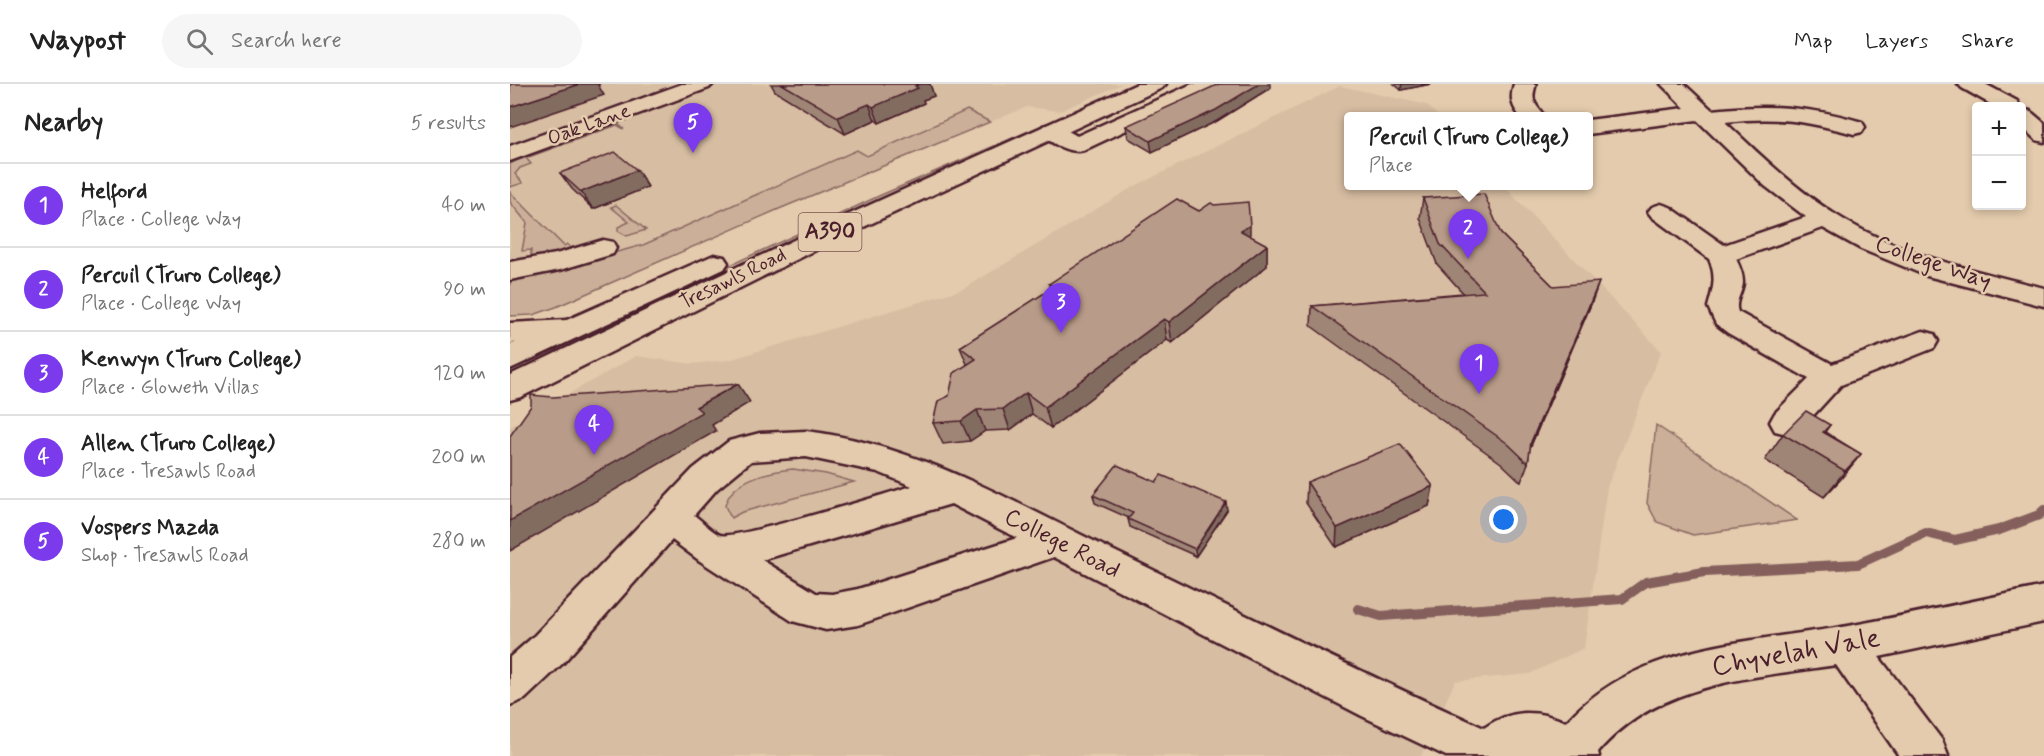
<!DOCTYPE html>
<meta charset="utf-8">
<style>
body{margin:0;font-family:Mynerve,sans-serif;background:#f6f6f6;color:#222}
.controls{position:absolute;right:18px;top:18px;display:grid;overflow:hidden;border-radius:6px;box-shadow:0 3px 9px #0003}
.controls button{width:54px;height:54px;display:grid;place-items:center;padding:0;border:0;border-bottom:2px solid #e0e0e0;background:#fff;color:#222;font:30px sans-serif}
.you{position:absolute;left:994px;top:436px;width:21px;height:21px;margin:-15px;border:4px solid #fff;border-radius:50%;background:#1a73e8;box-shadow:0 0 0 9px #1a73e833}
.badge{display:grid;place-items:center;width:39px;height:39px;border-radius:50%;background:#7c3aed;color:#fff;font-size:20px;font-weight:700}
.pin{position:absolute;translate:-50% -50px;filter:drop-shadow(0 2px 3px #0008)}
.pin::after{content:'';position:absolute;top:32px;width:21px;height:18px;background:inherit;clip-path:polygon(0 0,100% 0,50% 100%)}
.popup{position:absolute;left:834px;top:28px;width:249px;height:78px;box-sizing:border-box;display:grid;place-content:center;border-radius:6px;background:#fff;filter:drop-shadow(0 2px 4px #0005);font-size:20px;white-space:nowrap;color:#767676}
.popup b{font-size:22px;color:#222}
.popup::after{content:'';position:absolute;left:50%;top:100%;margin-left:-12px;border:12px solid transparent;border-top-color:#fff}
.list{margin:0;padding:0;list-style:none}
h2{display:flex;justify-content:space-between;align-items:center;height:78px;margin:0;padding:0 24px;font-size:26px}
h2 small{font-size:20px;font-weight:400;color:#767676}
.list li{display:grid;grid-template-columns:39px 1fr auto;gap:18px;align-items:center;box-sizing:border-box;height:84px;padding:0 24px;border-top:2px solid #e0e0e0}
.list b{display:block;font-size:22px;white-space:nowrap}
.list p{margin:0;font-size:20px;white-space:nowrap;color:#767676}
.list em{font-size:20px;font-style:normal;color:#767676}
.icon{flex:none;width:33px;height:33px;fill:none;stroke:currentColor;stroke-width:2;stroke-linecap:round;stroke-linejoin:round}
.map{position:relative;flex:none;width:1534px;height:672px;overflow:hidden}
header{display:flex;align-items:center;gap:36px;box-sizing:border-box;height:84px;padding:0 30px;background:#fff;border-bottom:2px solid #e0e0e0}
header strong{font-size:28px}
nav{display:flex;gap:33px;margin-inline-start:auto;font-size:21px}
.search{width:420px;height:54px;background:#f6f6f6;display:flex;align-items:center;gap:15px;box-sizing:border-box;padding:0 21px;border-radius:33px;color:#767676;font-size:22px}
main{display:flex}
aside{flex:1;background:#fff}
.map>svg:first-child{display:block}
.built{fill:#d7bda2}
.green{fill:#cbaf98;stroke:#8a6762;stroke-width:1.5}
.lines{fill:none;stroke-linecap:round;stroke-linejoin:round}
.stream{stroke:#845f5c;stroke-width:10}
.minor-casing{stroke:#4a1f2b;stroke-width:5}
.highway-casing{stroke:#4a1f2b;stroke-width:5}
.minor{fill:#e4cbad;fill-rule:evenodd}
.highway{fill:#e4cbad;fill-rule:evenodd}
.wall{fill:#9f8576;stroke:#4a1f2b;stroke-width:1.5}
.shaded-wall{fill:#826c60;stroke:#4a1f2b;stroke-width:1.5}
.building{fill:#b99b89;stroke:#4a1f2b;stroke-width:1.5}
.labels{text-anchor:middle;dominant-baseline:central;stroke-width:5;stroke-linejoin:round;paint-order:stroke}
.far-street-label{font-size:20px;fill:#4a1f2b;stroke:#e4cbad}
.shield{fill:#e4cbad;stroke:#785352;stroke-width:1.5}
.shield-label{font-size:22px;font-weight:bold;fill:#4a1f2b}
.street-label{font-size:24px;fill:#4a1f2b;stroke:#e4cbad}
.near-street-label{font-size:28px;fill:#4a1f2b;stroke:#e4cbad}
</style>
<header>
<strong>Waypost</strong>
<div class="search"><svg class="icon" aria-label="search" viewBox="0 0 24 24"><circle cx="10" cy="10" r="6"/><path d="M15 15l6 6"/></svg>Search here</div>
<nav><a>Map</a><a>Layers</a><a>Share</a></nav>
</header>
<main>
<aside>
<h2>Nearby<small>5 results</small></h2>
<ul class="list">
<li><span class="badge">1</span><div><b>Helford</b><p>Place · College Way</p></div><em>40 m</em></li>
<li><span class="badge">2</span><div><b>Percuil (Truro College)</b><p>Place · College Way</p></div><em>90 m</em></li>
<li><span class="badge">3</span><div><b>Kenwyn (Truro College)</b><p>Place · Gloweth Villas</p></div><em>120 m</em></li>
<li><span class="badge">4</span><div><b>Allen (Truro College)</b><p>Place · Tresawls Road</p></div><em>200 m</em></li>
<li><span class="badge">5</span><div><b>Vospers Mazda</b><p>Shop · Tresawls Road</p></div><em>280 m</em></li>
</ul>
</aside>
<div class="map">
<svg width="1534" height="672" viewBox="0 0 1534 672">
<rect width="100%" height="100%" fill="#e4cbad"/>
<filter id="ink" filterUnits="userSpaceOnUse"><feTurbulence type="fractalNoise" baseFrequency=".0167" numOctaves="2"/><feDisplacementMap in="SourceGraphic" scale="12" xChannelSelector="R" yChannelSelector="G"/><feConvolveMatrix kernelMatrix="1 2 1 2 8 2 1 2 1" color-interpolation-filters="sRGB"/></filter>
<g filter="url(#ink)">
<g class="built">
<polygon points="0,0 612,0 550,27 517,23 480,38 457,26 356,72 347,66 0,218"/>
<polygon points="830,2 917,21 928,32 838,33 838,102 994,102 1151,267 1097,403 1074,564 1019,590 945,597 911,672 0,672 0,343 126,272 182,280 219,276 453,205 623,103"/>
</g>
<g class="green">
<polygon points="627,0 633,0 0,297 0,286 87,243 371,111"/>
<polygon points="457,26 480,38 269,125 46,223 23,231 0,232 0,197 133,161 347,66 357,72"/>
<polygon points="107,39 114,45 107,41 16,74 21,80 10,84 5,90 13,99 0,103 0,80 6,77"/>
<polygon points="0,108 54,162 57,160 63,167 21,177 21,166 12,167 17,139 0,118"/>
<polygon points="106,121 136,146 117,152 108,147 108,143 119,138 101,123"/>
<polygon points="1146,341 1287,436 1288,436 1183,451 1147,438 1137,419"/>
<path d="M 283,385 L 316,390 L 344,398 L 232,428 L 221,434 L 215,422 C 221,395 260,387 283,385 Z"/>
</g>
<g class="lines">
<polyline class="stream" points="848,525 871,532 1112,515 1136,498 1194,488 1348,480 1416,449 1445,456 1489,446 1529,431 1534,426"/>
<defs>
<g id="minor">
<polygon points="172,0 203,0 199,4 0,77 0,62"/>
<path d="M 682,0 L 710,0 L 706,4 L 574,66 C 560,70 538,59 530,47 L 533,42 L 541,40 L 549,42 L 567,52 Z"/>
<path d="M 1004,0 L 1026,0 C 1020,18 1025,19 1035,33 L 1011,33 C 1001,22 1000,13 1004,0 Z"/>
<path d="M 1151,0 L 1174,0 L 1202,26 C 1257,20 1299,22 1352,38 L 1355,43 L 1352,48 L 1344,50 C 1294,37 1267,32 1215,38 C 1249,70 1283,103 1323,129 C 1386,170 1462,186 1534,204 L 1534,222 L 1417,192 L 1351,165 L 1313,144 L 1226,175 C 1230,183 1233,190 1233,199 C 1232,209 1224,218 1228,228 L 1322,280 L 1413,247 L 1424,250 L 1428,257 L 1424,264 L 1331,301 L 1289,347 L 1277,350 L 1265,347 L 1260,338 L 1265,329 L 1299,295 L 1218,249 L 1206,240 L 1198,223 C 1203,205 1207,193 1199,175 L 1142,133 L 1138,128 L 1142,123 L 1151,120 L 1160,123 L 1214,161 L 1296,133 L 1255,102 L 1187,36 L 1078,50 L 1078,36 L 1175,24 Z"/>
<polygon points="1448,0 1475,0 1507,17 1510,22 1484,22 1452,4"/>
<polygon points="1512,25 1520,27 1534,39 1534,58 1526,56 1512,43"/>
<polygon points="93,156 103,158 106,164 103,170 50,186 0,196 0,178 46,170"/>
<polygon points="57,236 68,239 72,246 68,253 57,256 0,259 0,239"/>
<path d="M 296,347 C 405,360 501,417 598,464 C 723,525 848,587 974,644 C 1001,625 1026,625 1056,638 C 1129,558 1240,559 1338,542 C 1403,530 1469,516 1534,502 L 1534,538 L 1369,573 L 1432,656 L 1438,672 L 1389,672 L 1326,581 C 1242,594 1147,598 1088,668 L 1089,672 L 936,672 L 852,632 L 544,473 L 348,541 L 316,546 L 282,537 L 190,477 L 162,456 L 53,579 L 15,615 L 0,621 L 0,573 L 23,553 L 183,385 L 219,357 L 250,349 ZM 296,373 L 368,388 L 402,402 C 375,410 226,456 210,451 C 201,447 192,437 184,431 L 207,405 L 241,377 ZM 441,420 L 507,454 L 348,505 L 322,510 L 306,509 L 252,476 Z"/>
</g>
<g id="highway">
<polygon points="627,0 656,0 652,4 330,154 11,313 0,316 0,291 311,143"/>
<polygon points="204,171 214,173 218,179 214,185 0,285 0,261"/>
</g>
</defs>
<use href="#minor" class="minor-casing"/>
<use href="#highway" class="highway-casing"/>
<use href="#minor" class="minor"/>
<use href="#highway" class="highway"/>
</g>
<g class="wall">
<polygon points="261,0 420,0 424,12 413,16 414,19 369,39 365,36 335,50 265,7"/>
<polygon points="884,0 921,0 891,6"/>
<polygon points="760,4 707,37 642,68 618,54 616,42"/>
<polygon points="127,86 138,103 83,125 62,105 50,89"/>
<polygon points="913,114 991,150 1043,202 1082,218 1020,364 1018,379 1011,398 991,379 801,242 802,222 953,209 927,180 910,134"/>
<polygon points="704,121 740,152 757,161 757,182 662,259 657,256 541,344 522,330 500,346 475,347 460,357 433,360 423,339 457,280 450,263 540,206 539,200 689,127"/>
<polygon points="1320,341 1315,348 1351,370 1330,396 1314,413 1255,376 1273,350"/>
<polygon points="797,398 923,402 919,422 826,463 796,419"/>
<polygon points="583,411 717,426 686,472 620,443 618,435 619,434 585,419"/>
</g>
<g class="shaded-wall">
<polygon points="70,0 90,0 88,1 94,11 0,43 0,23"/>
<polygon points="409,0 420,0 424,12 413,16 414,19 369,39 363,23"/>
<polygon points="749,0 760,0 760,4 707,37 642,68 640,57"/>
<polygon points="892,0 921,0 891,6"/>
<polygon points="359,20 365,36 335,50 328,33"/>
<polygon points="127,86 138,103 83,125 71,108"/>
<polygon points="740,141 740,162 731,147"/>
<polygon points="757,161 757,182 662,259 659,238"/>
<polygon points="1089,198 1082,218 1014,378 1021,358"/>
<polygon points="654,235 657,256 541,344 535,323"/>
<polygon points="228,300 240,318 202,341 206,347 0,467 0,437 186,323"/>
<polygon points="516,309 522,330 500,346 493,325"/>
<polygon points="467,326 475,347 460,357 451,337"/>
<polygon points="1351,370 1330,396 1314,413 1335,387"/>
<polygon points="923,402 919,422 826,463 827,444"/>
<polygon points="716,418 717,426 686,472 685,465"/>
</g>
<g class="building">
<polygon points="0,0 70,0 0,23"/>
<polygon points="272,0 409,0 405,2 408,4 363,23 359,20 328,33"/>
<polygon points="709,0 749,0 706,26 640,57 616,42"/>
<polygon points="105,68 127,86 71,108 50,89"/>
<polygon points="974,110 991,150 1043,202 1089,198 1021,358 1018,379 997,359 802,222 975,208 930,160 913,114"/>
<polygon points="667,115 689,127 701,119 704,121 738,118 740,141 731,147 757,161 659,238 654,235 535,323 516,309 493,325 467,326 451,337 423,339 428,317 439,312 444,289 466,275 450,263 544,203 539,200"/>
<polygon points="228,300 186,323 192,328 0,437 0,352 21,322 21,311 43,313"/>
<polygon points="1296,327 1320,341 1313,348 1351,370 1335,387 1273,350"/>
<polygon points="890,360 923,402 827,444 797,398"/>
<polygon points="607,381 646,398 651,391 716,418 685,465 618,435 623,429 583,411"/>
</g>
</g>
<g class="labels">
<g class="far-street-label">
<text transform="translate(79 41) rotate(-20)">Oak Lane</text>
<text transform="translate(223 195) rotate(-26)">Tresawls Road</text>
</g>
<rect class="shield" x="288.5" y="129" width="63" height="38" rx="4.5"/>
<g class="shield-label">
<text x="320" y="148">A390</text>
</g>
<g class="street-label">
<text transform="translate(1423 179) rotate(19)">College Way</text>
<text transform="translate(552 460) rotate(27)">College Road</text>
</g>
<g class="near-street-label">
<text transform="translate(1286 569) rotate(-10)">Chyvelah Vale</text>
</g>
</g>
</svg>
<div class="controls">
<button>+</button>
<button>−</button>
</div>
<div class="you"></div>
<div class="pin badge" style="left:969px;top:310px">1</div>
<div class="pin badge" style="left:958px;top:175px">2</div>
<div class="popup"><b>Percuil (Truro College)</b>Place</div>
<div class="pin badge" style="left:551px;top:249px">3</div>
<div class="pin badge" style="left:84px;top:371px">4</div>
<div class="pin badge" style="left:183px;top:69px">5</div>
</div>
</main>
